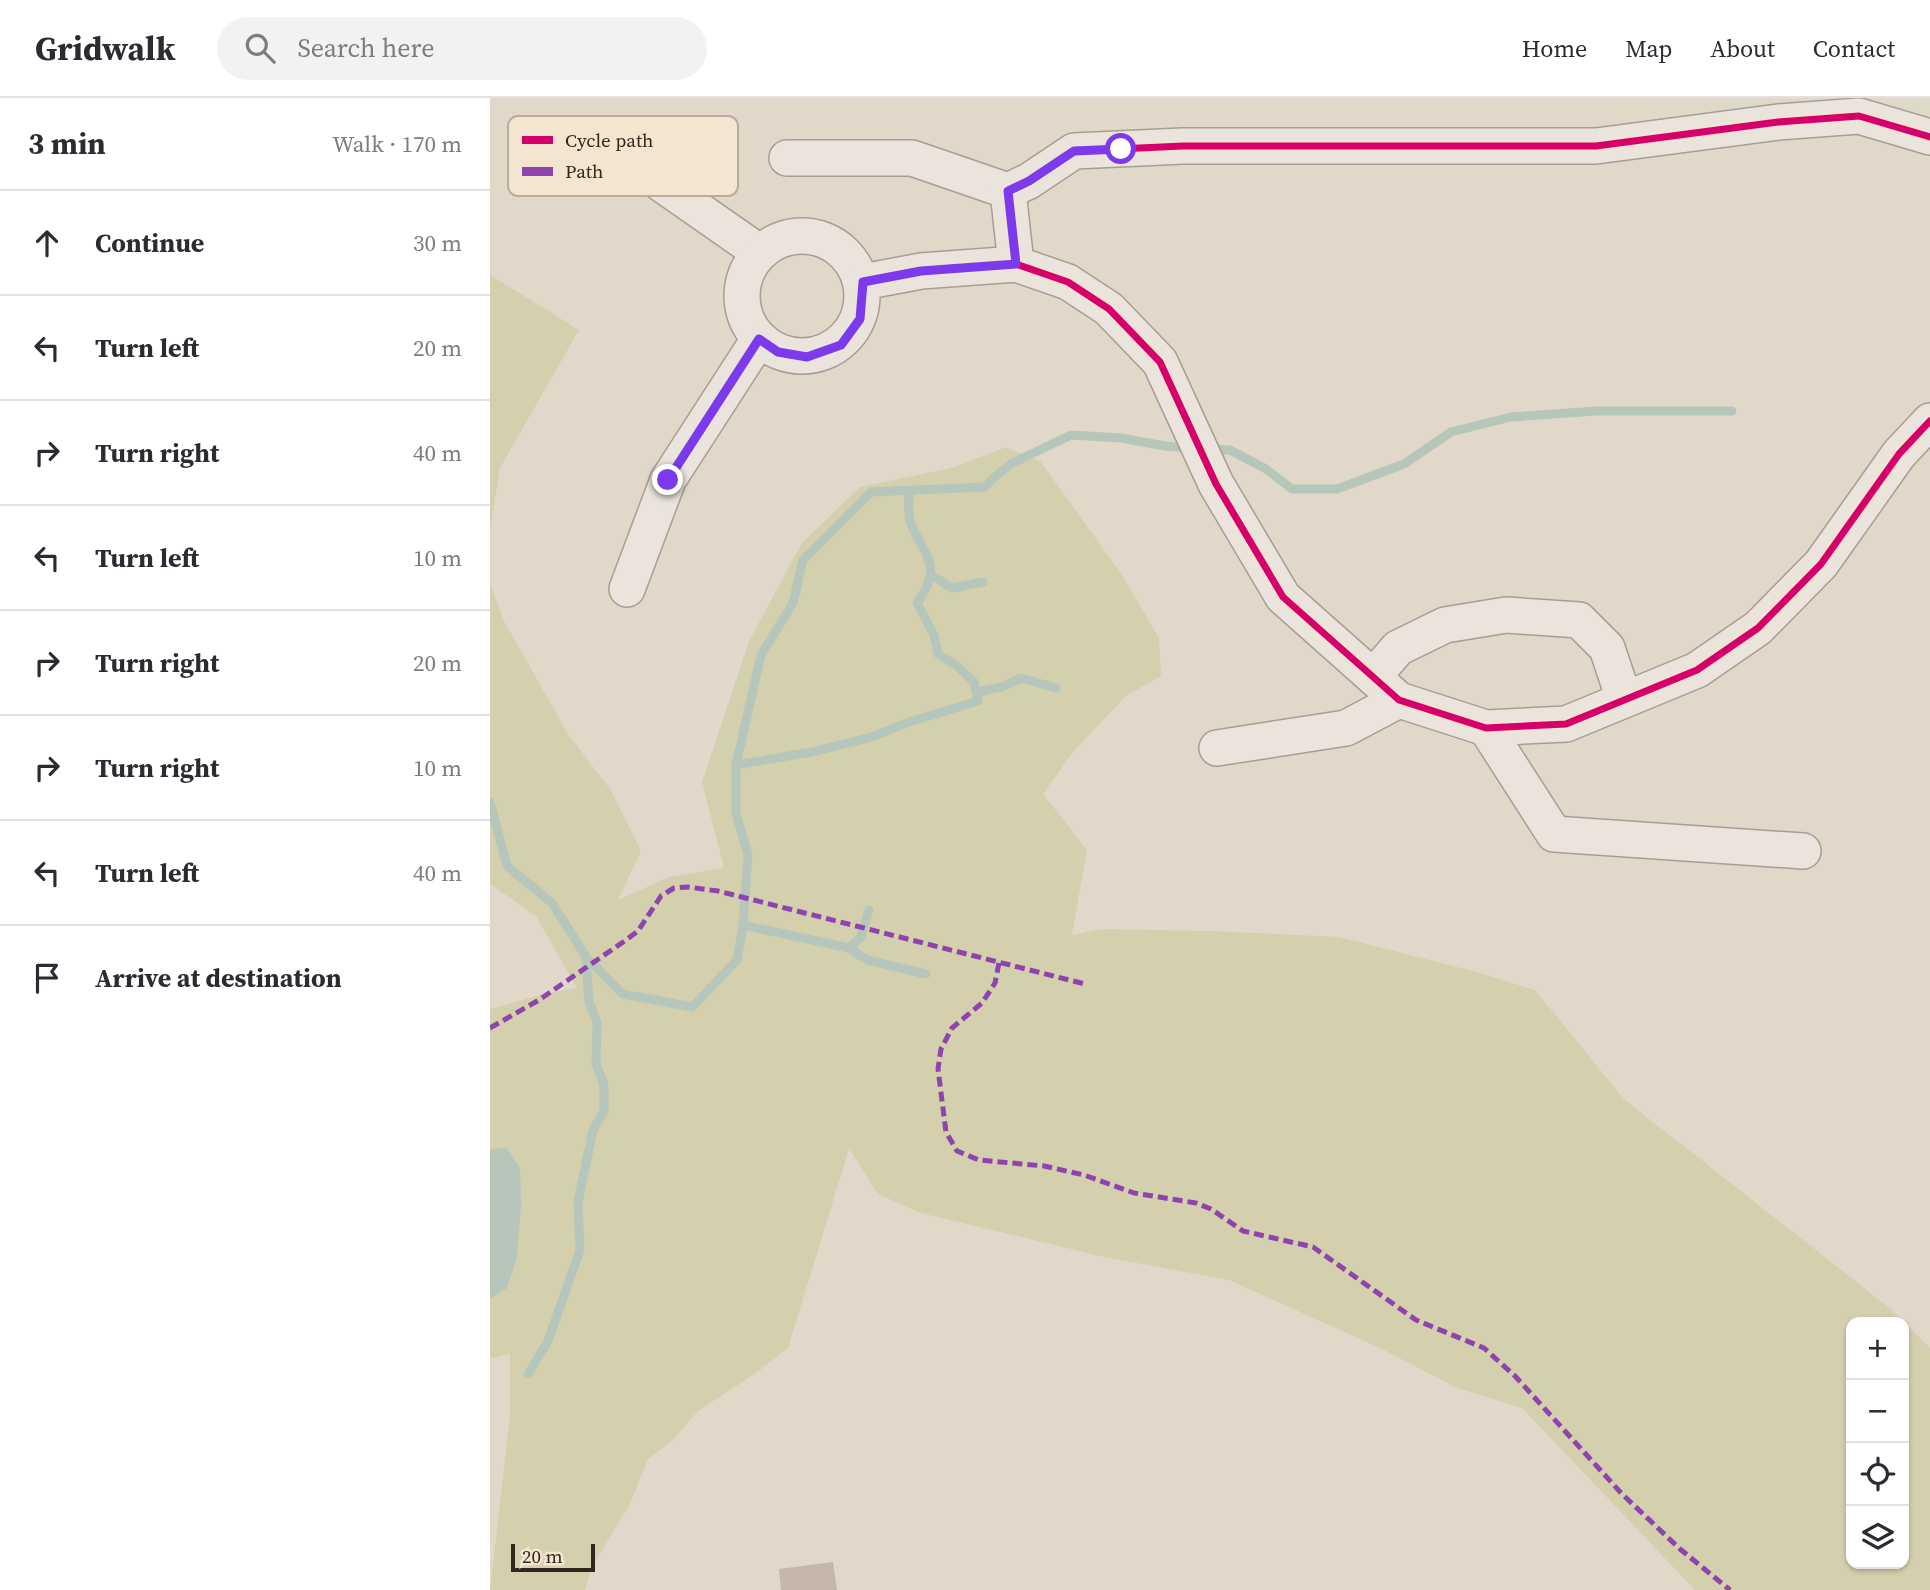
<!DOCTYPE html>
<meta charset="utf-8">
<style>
body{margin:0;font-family:"Source Serif 4",serif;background:#f2f2f3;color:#2b2b33}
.controls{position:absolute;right:21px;bottom:21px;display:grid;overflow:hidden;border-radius:14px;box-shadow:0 2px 5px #0004}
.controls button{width:63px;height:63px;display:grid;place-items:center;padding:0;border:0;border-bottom:2px solid #e1e1e2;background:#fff;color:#2b2b33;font:35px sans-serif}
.scale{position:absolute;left:21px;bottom:18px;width:84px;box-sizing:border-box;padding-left:7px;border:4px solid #34251d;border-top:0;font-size:19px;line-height:24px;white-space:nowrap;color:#34251d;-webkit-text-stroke:5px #f3e5cf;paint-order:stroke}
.stop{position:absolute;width:21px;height:21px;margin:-16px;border:5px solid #7c3aed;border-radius:50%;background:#fff}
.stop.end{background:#7c3aed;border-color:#fff;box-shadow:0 2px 7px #0008}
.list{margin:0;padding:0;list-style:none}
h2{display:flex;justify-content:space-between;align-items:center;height:91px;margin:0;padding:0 28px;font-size:30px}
h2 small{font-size:23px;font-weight:400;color:#7c7c81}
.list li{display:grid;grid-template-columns:46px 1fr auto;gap:21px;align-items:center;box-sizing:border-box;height:105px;padding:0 28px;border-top:2px solid #e1e1e2}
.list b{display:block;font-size:26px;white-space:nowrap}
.list em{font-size:23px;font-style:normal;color:#7c7c81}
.icon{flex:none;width:38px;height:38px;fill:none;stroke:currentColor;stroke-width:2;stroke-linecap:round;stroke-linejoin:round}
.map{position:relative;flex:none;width:1440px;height:1492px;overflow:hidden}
header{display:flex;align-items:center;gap:42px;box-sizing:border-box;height:98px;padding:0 35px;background:#fff;border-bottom:2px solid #e1e1e2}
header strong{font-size:33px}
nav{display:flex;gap:38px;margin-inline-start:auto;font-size:24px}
.search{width:490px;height:63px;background:#f2f2f3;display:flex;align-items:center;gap:18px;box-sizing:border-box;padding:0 24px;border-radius:38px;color:#7c7c81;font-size:26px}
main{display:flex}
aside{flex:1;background:#fff}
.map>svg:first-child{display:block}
.green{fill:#d4d0ad}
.water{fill:#b6c6ba}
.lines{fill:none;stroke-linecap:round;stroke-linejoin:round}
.stream{stroke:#b6c6ba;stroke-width:9}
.building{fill:#c5b6ab}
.minor-casing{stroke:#a79d94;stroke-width:38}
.minor{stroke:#eae4dc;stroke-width:35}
.quiet{stroke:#8e44ad;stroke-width:5;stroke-dasharray:10 5;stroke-linecap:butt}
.cycleway-casing{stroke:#f3e5cf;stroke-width:11}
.cycleway{stroke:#d6006c;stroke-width:7}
.route{stroke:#7c3aed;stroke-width:9}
.key{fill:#f3e5cf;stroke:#baab9a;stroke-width:2}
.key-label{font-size:19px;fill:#34251d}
</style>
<header>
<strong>Gridwalk</strong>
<div class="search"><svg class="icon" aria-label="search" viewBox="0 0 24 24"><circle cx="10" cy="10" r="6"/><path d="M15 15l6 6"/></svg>Search here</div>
<nav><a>Home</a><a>Map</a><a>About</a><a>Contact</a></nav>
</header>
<main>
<aside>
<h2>3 min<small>Walk · 170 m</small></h2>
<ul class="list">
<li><svg class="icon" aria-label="ahead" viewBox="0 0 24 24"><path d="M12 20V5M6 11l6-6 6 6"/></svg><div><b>Continue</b></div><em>30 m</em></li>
<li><svg class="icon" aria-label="left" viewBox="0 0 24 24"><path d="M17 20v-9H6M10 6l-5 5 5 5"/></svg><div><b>Turn left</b></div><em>20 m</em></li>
<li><svg class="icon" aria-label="right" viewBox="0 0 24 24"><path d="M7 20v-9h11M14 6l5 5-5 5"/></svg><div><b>Turn right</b></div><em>40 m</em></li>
<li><svg class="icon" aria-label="left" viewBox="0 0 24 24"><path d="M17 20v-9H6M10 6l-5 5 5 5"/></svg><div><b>Turn left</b></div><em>10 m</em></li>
<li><svg class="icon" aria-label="right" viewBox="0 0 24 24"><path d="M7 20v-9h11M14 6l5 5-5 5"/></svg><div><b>Turn right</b></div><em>20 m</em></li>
<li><svg class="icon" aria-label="right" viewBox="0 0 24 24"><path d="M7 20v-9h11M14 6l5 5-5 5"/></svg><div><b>Turn right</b></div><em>10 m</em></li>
<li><svg class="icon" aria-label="left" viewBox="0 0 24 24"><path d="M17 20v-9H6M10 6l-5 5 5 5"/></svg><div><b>Turn left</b></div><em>40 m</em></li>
<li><svg class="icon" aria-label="arrive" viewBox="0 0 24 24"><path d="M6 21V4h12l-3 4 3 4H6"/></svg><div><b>Arrive at destination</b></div></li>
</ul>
</aside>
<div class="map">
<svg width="1440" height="1492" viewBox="0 0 1440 1492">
<rect width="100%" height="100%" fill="#e2d8ca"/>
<g class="green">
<polygon points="0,177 89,232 10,370 0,433"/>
<polygon points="516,349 551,364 632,477 669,540 671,578 636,598 583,654 553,696 597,752 582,837 612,831 721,833 849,839 983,873 1045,892 1135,1002 1397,1208 1414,1224 1361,1224 1361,1466 1414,1466 1414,1224 1440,1250 1440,1492 1205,1492 1032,1310 967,1290 890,1250 739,1182 614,1159 431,1115 388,1096 359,1051 298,1250 269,1273 208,1313 184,1341 158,1361 140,1406 101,1471 95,1492 0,1492 20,1317 20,1256 3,1260 0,1259 0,911 54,896 87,890 46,818 0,786 0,486 14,523 78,636 120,691 151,753 128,802 179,779 234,770 212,684 259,543 312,445 370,389 465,369"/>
</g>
<polygon class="water" points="17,1050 30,1070 31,1106 27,1159 17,1190 0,1201 0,1051"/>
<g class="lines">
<g class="stream">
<polyline points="718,351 740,352 776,371 802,391 847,391 914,366 961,334 1021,319 1107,313 1242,313"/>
<polyline points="441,477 462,490 493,484"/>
<polyline points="486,594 512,589 531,580 566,590"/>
<path d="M 246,667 L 322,654 L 382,639 L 416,625 L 488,603 L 484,584 L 467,568 L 448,556 L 444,537 L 427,505 C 454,467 435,460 421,426 C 417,417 419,403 419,393"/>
<polyline points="0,704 17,768 62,805 96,859 133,896 202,909 247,862 253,827 258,757 246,715 246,667 271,557 303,505 313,462 381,394 494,389 520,366 581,337 631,340 675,348 701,350"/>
<polyline points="253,827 359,850 377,862 436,876"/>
<polyline points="359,850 371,839 379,812"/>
<polyline points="38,1276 58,1243 90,1152 88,1104 103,1032 114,1013 114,987 106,966 107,924 99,904 96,859"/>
</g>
</g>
<polygon class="building" points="343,1464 347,1492 291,1492 289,1471"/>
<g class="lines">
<defs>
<g id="minor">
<polyline points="117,48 269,154"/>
<polyline points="297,60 422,60 518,93"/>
<circle cx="312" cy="198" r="60"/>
<polyline points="526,166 518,93 539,83 584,53 693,48 1106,48 1288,24 1369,18 1440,39"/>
<polyline points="373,184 431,173 526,166 578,184 619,211 670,264 726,386 793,499 909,602 996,630 1076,626 1207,572 1268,530 1331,466 1409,356 1440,323"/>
<polyline points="137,491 178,382 269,241"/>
<polyline points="883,579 908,550 955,527 1016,517 1089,522 1117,550 1134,601"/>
<polyline points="996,630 1064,736 1313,753"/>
<polyline points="727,650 856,630 909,602"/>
</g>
</defs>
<use href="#minor" class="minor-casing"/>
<use href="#minor" class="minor"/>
<g class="quiet">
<polyline points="509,865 505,885 492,905 462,930 451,951 448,971 456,1034 467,1053 489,1062 554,1068 594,1077 644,1095 706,1105 721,1111 753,1133 823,1149 926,1222 994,1250 1025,1278 1132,1396 1190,1451 1240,1492"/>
<polyline points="0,930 49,902 136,842 148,833 171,798 184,790 198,789 228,793 595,886"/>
</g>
<defs>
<g id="cycleway">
<polyline points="526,166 518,93 539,83 584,53 693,48 1106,48 1288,24 1369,18 1440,39"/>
<polyline points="373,184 431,173 526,166 578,184 619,211 670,264 726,386 793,499 909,602 996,630 1076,626 1207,572 1268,530 1331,466 1409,356 1440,323"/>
</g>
</defs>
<use href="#cycleway" class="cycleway-casing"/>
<use href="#cycleway" class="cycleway"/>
</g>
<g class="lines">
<polyline class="route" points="178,382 269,241 288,254 317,259 351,247 370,221 373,184 431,173 526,166 518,93 539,83 584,53 631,51"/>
</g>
<rect x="18" y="18" width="230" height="80" rx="10" class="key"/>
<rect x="32" y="38" width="31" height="8" fill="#d6006c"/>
<rect x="32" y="69" width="31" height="9" fill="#8e44ad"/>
<g class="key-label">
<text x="75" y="49">Cycle path</text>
<text x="75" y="80">Path</text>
</g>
</svg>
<div class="controls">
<button>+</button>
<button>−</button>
<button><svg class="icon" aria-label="locate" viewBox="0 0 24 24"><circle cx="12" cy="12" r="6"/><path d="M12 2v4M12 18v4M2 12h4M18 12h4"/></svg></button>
<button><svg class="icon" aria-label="layers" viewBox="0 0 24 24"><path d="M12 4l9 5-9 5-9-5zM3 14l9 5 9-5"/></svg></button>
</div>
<div class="scale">20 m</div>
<div class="stop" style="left:631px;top:51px"></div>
<div class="stop end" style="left:178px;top:382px"></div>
</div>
</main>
